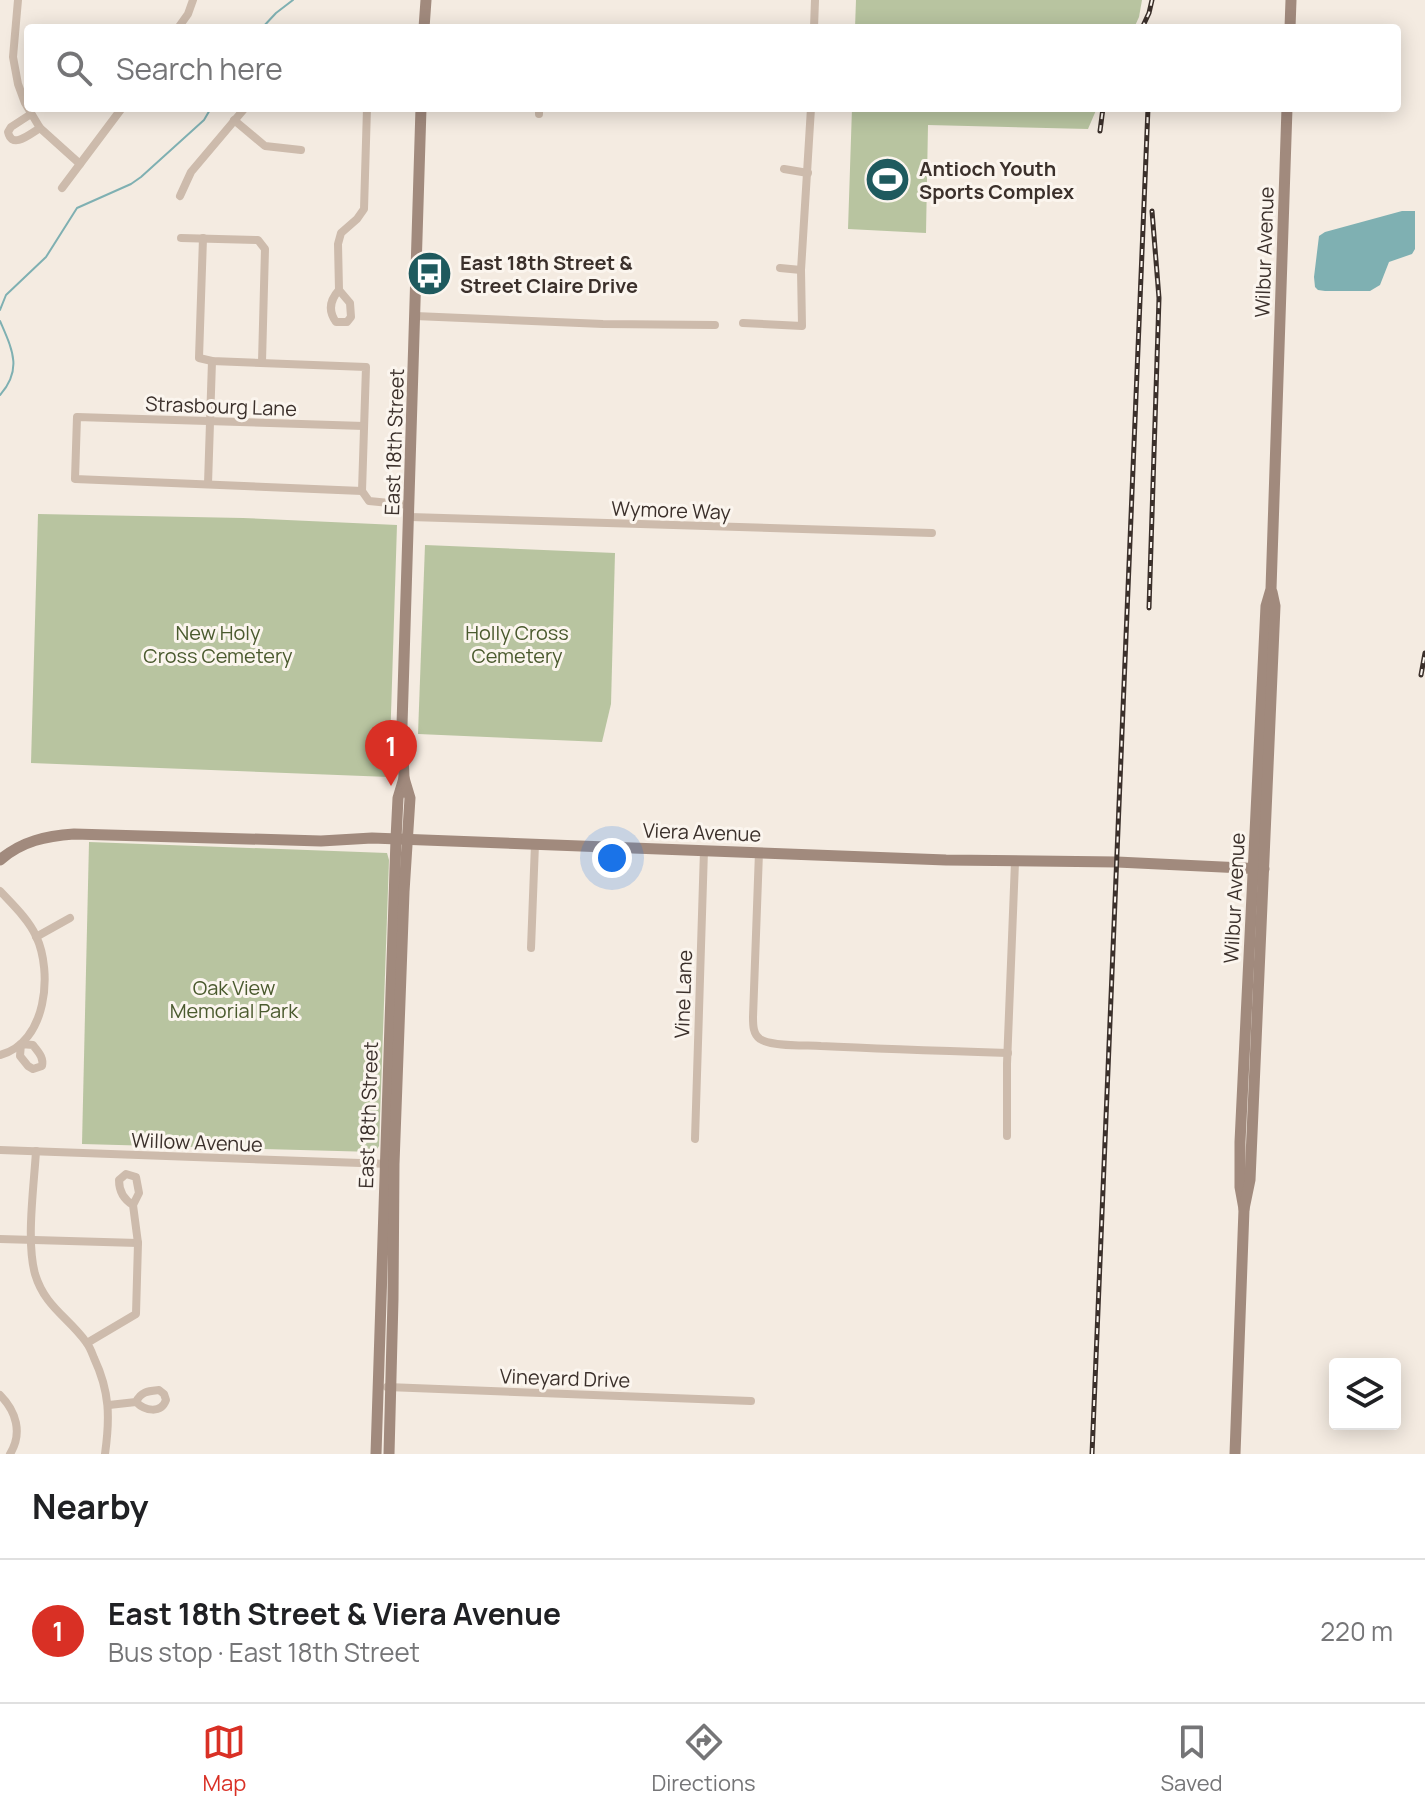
<!DOCTYPE html>
<meta charset="utf-8">
<style>
body{margin:0;font-family:Manrope,sans-serif;background:#f2f2f2;color:#202124}
.controls{position:absolute;right:24px;bottom:24px;display:grid;overflow:hidden;border-radius:8px;box-shadow:0 4px 20px #0003}
.controls button{width:72px;height:72px;display:grid;place-items:center;padding:0;border:0;border-bottom:2px solid #e0e0e0;background:#fff;color:#202124;font:40px sans-serif}
.you{position:absolute;left:612px;top:858px;width:28px;height:28px;margin:-20px;border:6px solid #fff;border-radius:50%;background:#1a73e8;box-shadow:0 0 0 12px #1a73e833}
.badge{display:grid;place-items:center;width:52px;height:52px;border-radius:50%;background:#d93025;color:#fff;font-size:26px;font-weight:700}
.pin{position:absolute;translate:-50% -66px;filter:drop-shadow(0 2px 4px #0008)}
.pin::after{content:'';position:absolute;top:42px;width:28px;height:24px;background:inherit;clip-path:polygon(0 0,100% 0,50% 100%)}
.list{margin:0;padding:0;list-style:none}
h2{display:flex;justify-content:space-between;align-items:center;height:104px;margin:0;padding:0 32px;font-size:34px}
h2 small{font-size:26px;font-weight:400;color:#757577}
.list li{display:grid;grid-template-columns:52px 1fr auto;gap:24px;align-items:center;box-sizing:border-box;height:144px;padding:0 32px;border-top:2px solid #e0e0e0}
.list b{display:block;font-size:30px;white-space:nowrap}
.list p{margin:0;font-size:26px;white-space:nowrap;color:#757577}
.list em{font-size:26px;font-style:normal;color:#757577}
.icon{flex:none;width:44px;height:44px;fill:none;stroke:currentColor;stroke-width:2;stroke-linecap:round;stroke-linejoin:round}
.map{position:relative;flex:none;width:1425px;height:1454px;overflow:hidden}
.search{position:absolute;background:#fff;box-shadow:0 4px 20px #0003;left:24px;right:24px;top:24px;height:88px;display:flex;align-items:center;gap:20px;box-sizing:border-box;padding:0 28px;border-radius:8px;color:#757577;font-size:30px}
.sheet{height:248px;background:#fff}
nav{display:flex;justify-content:space-around;align-items:center;box-sizing:border-box;height:112px;border-top:2px solid #e0e0e0;background:#fff;font-size:22px;color:#757577}
nav a{display:grid;justify-items:center;gap:4px}
nav .on{color:#d93025}
.map>svg:first-child{display:block}
.green{fill:#b8c4a0}
.water{fill:#7fb0b2}
.lines{fill:none;stroke-linecap:round;stroke-linejoin:round}
.stream{stroke:#7fb0b2;stroke-width:2}
.street{stroke:#cdbbac;stroke-width:8}
.secondary{stroke:#a18a7d;stroke-width:11}
.rail-casing{stroke:#3b302b;stroke-width:5}
.rail{stroke:#fbf5ee;stroke-width:2;stroke-dasharray:6;stroke-linecap:butt}
.labels{text-anchor:middle;dominant-baseline:central;stroke-width:6;stroke-linejoin:round;paint-order:stroke}
.poi-label{font-size:20px;font-weight:bold;fill:#3b302b;stroke:#fbf5ee;text-anchor:start}
.street-label{font-size:20px;fill:#3b302b;stroke:#fbf5ee}
.park-label{font-size:20px;fill:#4a5a2e;stroke:#fbf5ee}
</style>
<div class="map">
<svg width="1425" height="1454" viewBox="0 0 1425 1454">
<rect width="100%" height="100%" fill="#f4ebe1"/>
<g class="green">
<polygon points="856,0 1142,0 1139,17 1134,28 855,28"/>
<polygon points="852,108 1097,108 1088,129 928,125 926,233 848,229"/>
<polygon points="38,514 243,518 397,525 389,777 31,763"/>
<polygon points="425,545 615,553 611,704 602,742 418,734"/>
<polygon points="89,842 387,853 389,860 379,1146 375,1152 82,1144"/>
</g>
<polygon class="water" points="1402,211 1415,211 1415,249 1412,254 1389,262 1380,285 1370,291 1325,291 1318,290 1315,287 1314,277 1319,236 1325,232"/>
<g class="lines">
<g class="stream">
<polyline points="262,28 276,13 293,0"/>
<polyline points="0,310 6,295 46,257 77,208 131,184 141,177 204,120 211,108"/>
<path d="M 0,321 C 12,349 23,369 0,395"/>
</g>
<g class="street">
<polyline points="18,0 13,57 18,84 25,103 40,128 80,164"/>
<polyline points="178,28 188,14 193,0"/>
<polyline points="814,28 815,0"/>
<path d="M 31,114 L 11,127 L 8,132 C 12,150 30,134 40,128"/>
<polyline points="539,114 539,108"/>
<polyline points="234,120 265,146 301,150"/>
<polyline points="784,169 808,173"/>
<polyline points="62,188 122,108"/>
<polyline points="180,196 191,172 245,108"/>
<polyline points="181,238 258,240 265,249 262,362"/>
<polyline points="203,238 199,358 212,361 366,367 362,491 369,501 410,505"/>
<polyline points="780,268 801,270"/>
<path d="M 339,290 L 350,303 L 351,317 L 347,322 L 336,322 C 328,311 330,300 339,290 L 338,244 L 341,233 L 357,219 L 364,209 L 367,108"/>
<polyline points="415,316 603,324 715,325"/>
<polyline points="743,323 802,326 801,270 811,108"/>
<polyline points="208,484 212,361"/>
<polyline points="362,491 75,479 77,417 364,426"/>
<polyline points="410,517 932,533"/>
<path d="M 759,852 L 753,1017 C 753,1025 753,1034 760,1039 C 772,1047 807,1045 821,1046 C 884,1049 946,1051 1008,1053"/>
<path d="M 0,891 C 13,905 28,919 36,936 C 53,972 47,1043 0,1055"/>
<polyline points="36,937 70,918"/>
<polyline points="531,948 535,844"/>
<path d="M 21,1044 L 33,1045 C 38,1052 44,1057 42,1066 L 33,1069 L 28,1066 L 20,1056 Z"/>
<polyline points="1007,1136 1007,1064 1015,862"/>
<polyline points="695,1139 704,850"/>
<polyline points="0,1150 389,1164"/>
<path d="M 36,1151 C 34,1186 26,1241 35,1274 C 45,1307 68,1317 86,1342 C 90,1347 92,1353 94,1358 C 110,1392 110,1418 105,1454"/>
<polyline points="0,1239 138,1243"/>
<path d="M 87,1343 L 136,1314 L 138,1243 L 133,1205 L 139,1193 L 136,1177 L 126,1174 L 119,1180 C 119,1191 123,1199 133,1205"/>
<polyline points="387,1387 751,1401"/>
<path d="M 0,1395 C 16,1411 23,1433 10,1454"/>
<path d="M 109,1405 L 136,1402 C 145,1411 161,1414 166,1400 L 164,1394 L 159,1390 C 149,1391 141,1391 136,1402"/>
</g>
<g class="secondary">
<polyline points="424,28 426,0"/>
<polyline points="1290,28 1291,0"/>
<path d="M 0,860 C 22,841 46,836 74,834 L 321,841 L 372,838 L 946,860 L 1117,862 L 1264,869"/>
<polyline points="1244,1209 1240,1187 1240,1142 1266,606 1271,589 1287,108"/>
<polyline points="376,1454 396,839 398,798 404,778"/>
<polyline points="389,1454 393,1299 394,1164 404,892 410,798 404,778 402,725 421,108"/>
<polyline points="1235,1454 1244,1209 1250,1180 1275,606 1272,592"/>
</g>
<defs>
<g id="rail">
<polyline points="1142,28 1149,13 1152,0"/>
<polyline points="1100,131 1103,108"/>
<polyline points="1149,608 1159,298 1152,211"/>
<polyline points="1421,675 1425,653"/>
<polyline points="1092,1454 1148,108"/>
</g>
</defs>
<use href="#rail" class="rail-casing"/>
<use href="#rail" class="rail"/>
</g>
<defs>
<symbol id="stadium-disc" viewBox="-11 -11 22 22"><circle r="9.5" fill="#1f5a5e" stroke="#fbf5ee"/><path d="M0-5a6.5 5 0 1 0 0 10a6.5 5 0 1 0 0-10ZM-3.5-1.8h7v3.6h-7Z" fill="#fff"/></symbol>
<symbol id="bus-disc" viewBox="-11 -11 22 22"><circle r="9.5" fill="#1f5a5e" stroke="#fbf5ee"/><path d="M-5-6H5V4H4V6H2V4H-2V6H-4V4H-5ZM-3.5-4V0h7V-4ZM-3.5 1.2v1.5H-2V1.2ZM2 1.2v1.5H3.5V1.2Z" fill="#fff"/></symbol>
</defs>
<g fill-rule="evenodd">
<use href="#stadium-disc" x="862" y="154" width="51" height="51"/>
<use href="#bus-disc" x="404" y="248" width="51" height="51"/>
</g>
<g class="labels">
<g class="poi-label">
<text x="919" y="168">Antioch Youth<tspan x="919" dy="23">Sports Complex</tspan></text>
<text x="460" y="262">East 18th Street &amp;<tspan x="460" dy="23">Street Claire Drive</tspan></text>
</g>
<g class="street-label">
<text transform="translate(1264 252) rotate(-88)">Wilbur Avenue</text>
<text transform="translate(221 406) rotate(2)">Strasbourg Lane</text>
<text transform="translate(394 442) rotate(-88)">East 18th Street</text>
<text transform="translate(671 510) rotate(2)">Wymore Way</text>
<text transform="translate(702 832) rotate(2)">Viera Avenue</text>
<text transform="translate(1234 898) rotate(-87)">Wilbur Avenue</text>
<text transform="translate(683 994) rotate(-88)">Vine Lane</text>
<text transform="translate(368 1115) rotate(-88)">East 18th Street</text>
<text transform="translate(197 1142) rotate(2)">Willow Avenue</text>
<text transform="translate(565 1378) rotate(2)">Vineyard Drive</text>
</g>
<g class="park-label">
<text x="218" y="632">New Holy<tspan x="218" dy="23">Cross Cemetery</tspan></text>
<text x="517" y="632">Holly Cross<tspan x="517" dy="23">Cemetery</tspan></text>
<text x="234" y="987">Oak View<tspan x="234" dy="23">Memorial Park</tspan></text>
</g>
</g>
</svg>
<div class="controls">
<button><svg class="icon" aria-label="layers" viewBox="0 0 24 24"><path d="M12 4l9 5-9 5-9-5zM3 14l9 5 9-5"/></svg></button>
</div>
<div class="you"></div>
<div class="pin badge" style="left:391px;top:786px">1</div>
<div class="search"><svg class="icon" aria-label="search" viewBox="0 0 24 24"><circle cx="10" cy="10" r="6"/><path d="M15 15l6 6"/></svg>Search here</div>
</div>
<section class="sheet">
<h2>Nearby<small></small></h2>
<ul class="list">
<li><span class="badge">1</span><div><b>East 18th Street &amp; Viera Avenue</b><p>Bus stop · East 18th Street</p></div><em>220 m</em></li>
</ul>
</section>
<nav>
<a class="on"><svg class="icon" aria-label="map" viewBox="0 0 24 24"><path d="M3 6l6-2 6 2 6-2v14l-6 2-6-2-6 2zM9 4v14M15 6v14"/></svg>Map</a>
<a><svg class="icon" aria-label="directions" viewBox="0 0 24 24"><path d="M12 3l9 9-9 9-9-9zM9 14v-3h6M13 9l2 2-2 2"/></svg>Directions</a>
<a><svg class="icon" aria-label="saved" viewBox="0 0 24 24"><path d="M7 4h10v16l-5-4-5 4z"/></svg>Saved</a>
</nav>
